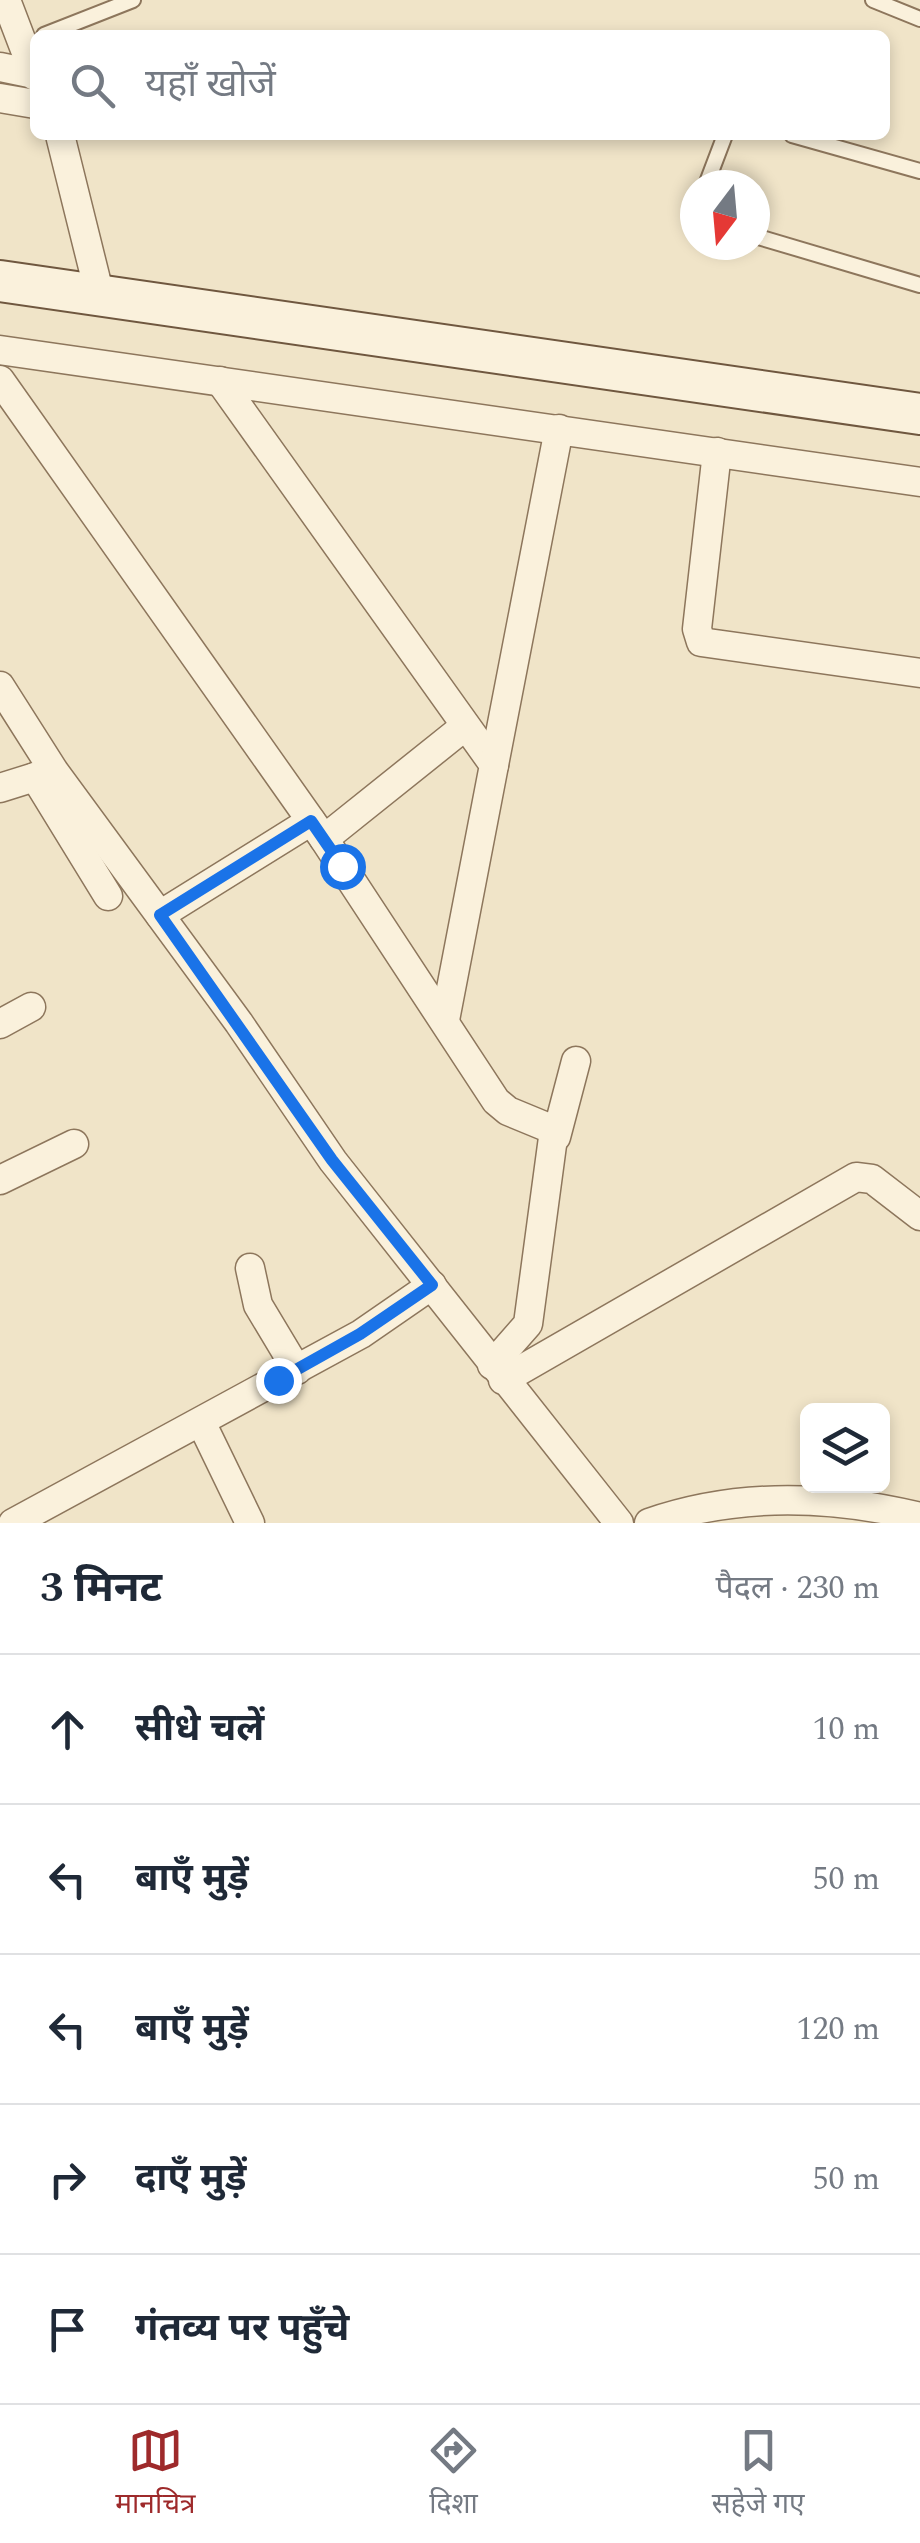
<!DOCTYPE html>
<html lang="hi">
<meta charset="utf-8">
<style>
body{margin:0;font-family:Spectral,"Noto Sans Devanagari",serif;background:#f6f6f7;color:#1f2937}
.controls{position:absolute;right:30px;bottom:30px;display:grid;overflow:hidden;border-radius:15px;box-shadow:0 5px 15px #0003}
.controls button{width:90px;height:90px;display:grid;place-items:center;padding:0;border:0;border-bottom:2px solid #e0e1e3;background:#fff;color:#1f2937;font:50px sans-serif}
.compass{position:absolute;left:680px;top:170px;width:90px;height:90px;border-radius:50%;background:#fff;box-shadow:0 5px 15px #0003;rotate:196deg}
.stop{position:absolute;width:30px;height:30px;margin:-22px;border:8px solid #1a73e8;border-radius:50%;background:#fff}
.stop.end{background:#1a73e8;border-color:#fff;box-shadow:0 2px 10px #0008}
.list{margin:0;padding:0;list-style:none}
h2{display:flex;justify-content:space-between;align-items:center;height:130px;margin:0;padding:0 40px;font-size:42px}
h2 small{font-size:32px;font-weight:400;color:#747a83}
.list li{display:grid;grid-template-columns:65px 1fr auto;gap:30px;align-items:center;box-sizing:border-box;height:150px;padding:0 40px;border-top:2px solid #e0e1e3}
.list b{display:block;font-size:38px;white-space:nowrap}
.list em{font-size:32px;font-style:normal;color:#747a83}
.icon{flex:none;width:55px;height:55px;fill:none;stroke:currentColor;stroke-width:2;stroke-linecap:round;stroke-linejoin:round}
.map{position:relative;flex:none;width:920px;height:1523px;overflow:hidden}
.search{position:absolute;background:#fff;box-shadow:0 5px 15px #0003;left:30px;right:30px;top:30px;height:110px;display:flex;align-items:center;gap:25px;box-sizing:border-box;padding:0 35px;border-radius:15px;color:#747a83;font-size:38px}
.sheet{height:880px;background:#fff}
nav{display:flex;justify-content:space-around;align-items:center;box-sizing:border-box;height:140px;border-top:2px solid #e0e1e3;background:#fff;font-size:28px;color:#747a83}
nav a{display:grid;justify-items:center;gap:5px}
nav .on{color:#9e2a2b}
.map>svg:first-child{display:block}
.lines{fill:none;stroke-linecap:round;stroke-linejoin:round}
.lane-casing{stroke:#8d765c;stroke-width:18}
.street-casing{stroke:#8d765c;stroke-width:31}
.secondary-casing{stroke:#6f573f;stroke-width:44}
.lane{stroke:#faf1dc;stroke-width:14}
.street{stroke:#faf1dc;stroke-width:28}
.secondary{stroke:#faf1dc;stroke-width:40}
.route{stroke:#1a73e8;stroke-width:12}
</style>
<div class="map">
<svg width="920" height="1523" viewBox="0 0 920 1523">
<rect width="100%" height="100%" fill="#f0e4c8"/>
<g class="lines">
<defs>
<g id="lane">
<polyline points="873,0 920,19"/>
<polyline points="44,35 133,0"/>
<polyline points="792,135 920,171"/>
<polyline points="706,185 725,135"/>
<polyline points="755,236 920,285"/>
</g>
<g id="street">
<polyline points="6,0 35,76"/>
<polyline points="0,67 34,74"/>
<polyline points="0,98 35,104"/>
<polyline points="60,135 100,296"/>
<polyline points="0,350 920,482"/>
<polyline points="0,380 324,839 496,1101 508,1111 554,1130 528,1324 492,1365"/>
<polyline points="220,381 494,765 445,1020"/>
<polyline points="717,452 697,629 701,642 920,673"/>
<polyline points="0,686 54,771 239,1023 333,1161 619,1523"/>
<polyline points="494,765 559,429"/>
<polyline points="35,777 108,896"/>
<polyline points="0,788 51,772"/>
<polyline points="324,839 464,727"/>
<polyline points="160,915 311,821"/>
<polyline points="0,1024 31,1007"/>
<polyline points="556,1137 576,1061"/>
<polyline points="0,1180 74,1144"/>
<polyline points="250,1268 258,1305 297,1370"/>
<polyline points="503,1380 856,1177 872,1179 920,1216"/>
<polyline points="202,1424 250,1523"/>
<polyline points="13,1523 361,1334 432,1285"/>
<path d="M 649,1523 C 738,1492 829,1495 920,1517"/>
</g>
<polyline id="secondary" points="0,281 920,414"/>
</defs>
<use href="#lane" class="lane-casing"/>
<use href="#street" class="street-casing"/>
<use href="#secondary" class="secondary-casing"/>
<use href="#lane" class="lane"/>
<use href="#street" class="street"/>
<use href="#secondary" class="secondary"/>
</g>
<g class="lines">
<polyline class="route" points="278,1380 360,1334 432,1285 332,1160 160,915 311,821 342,866"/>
</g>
</svg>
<div class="controls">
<button><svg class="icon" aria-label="layers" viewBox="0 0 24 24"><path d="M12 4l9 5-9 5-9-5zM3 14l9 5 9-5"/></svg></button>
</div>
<svg class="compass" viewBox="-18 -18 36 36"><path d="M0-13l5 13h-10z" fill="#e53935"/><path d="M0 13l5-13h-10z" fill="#747a83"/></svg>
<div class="stop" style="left:342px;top:866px"></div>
<div class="stop end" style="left:278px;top:1380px"></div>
<div class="search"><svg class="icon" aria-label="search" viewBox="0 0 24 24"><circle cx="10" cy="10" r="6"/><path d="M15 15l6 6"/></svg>यहाँ खोजें</div>
</div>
<section class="sheet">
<h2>3 मिनट<small>पैदल · 230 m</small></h2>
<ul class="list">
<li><svg class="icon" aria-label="ahead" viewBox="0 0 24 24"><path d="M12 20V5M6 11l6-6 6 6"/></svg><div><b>सीधे चलें</b></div><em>10 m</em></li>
<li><svg class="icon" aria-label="left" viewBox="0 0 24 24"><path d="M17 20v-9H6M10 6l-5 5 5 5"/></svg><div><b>बाएँ मुड़ें</b></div><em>50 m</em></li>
<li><svg class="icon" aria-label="left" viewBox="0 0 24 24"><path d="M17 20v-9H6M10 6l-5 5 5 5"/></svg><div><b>बाएँ मुड़ें</b></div><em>120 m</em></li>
<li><svg class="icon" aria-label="right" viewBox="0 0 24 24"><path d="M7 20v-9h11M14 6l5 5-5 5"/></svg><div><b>दाएँ मुड़ें</b></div><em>50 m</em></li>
<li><svg class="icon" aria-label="arrive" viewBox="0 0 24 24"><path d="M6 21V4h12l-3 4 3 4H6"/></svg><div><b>गंतव्य पर पहुँचे</b></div></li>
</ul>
</section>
<nav>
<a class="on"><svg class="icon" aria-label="map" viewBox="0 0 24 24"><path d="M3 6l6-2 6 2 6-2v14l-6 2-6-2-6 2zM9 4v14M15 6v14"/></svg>मानचित्र</a>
<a><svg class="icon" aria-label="directions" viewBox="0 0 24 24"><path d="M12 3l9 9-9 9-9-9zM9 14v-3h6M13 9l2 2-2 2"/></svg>दिशा</a>
<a><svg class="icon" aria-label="saved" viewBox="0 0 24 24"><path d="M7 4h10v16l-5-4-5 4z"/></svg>सहेजे गए</a>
</nav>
